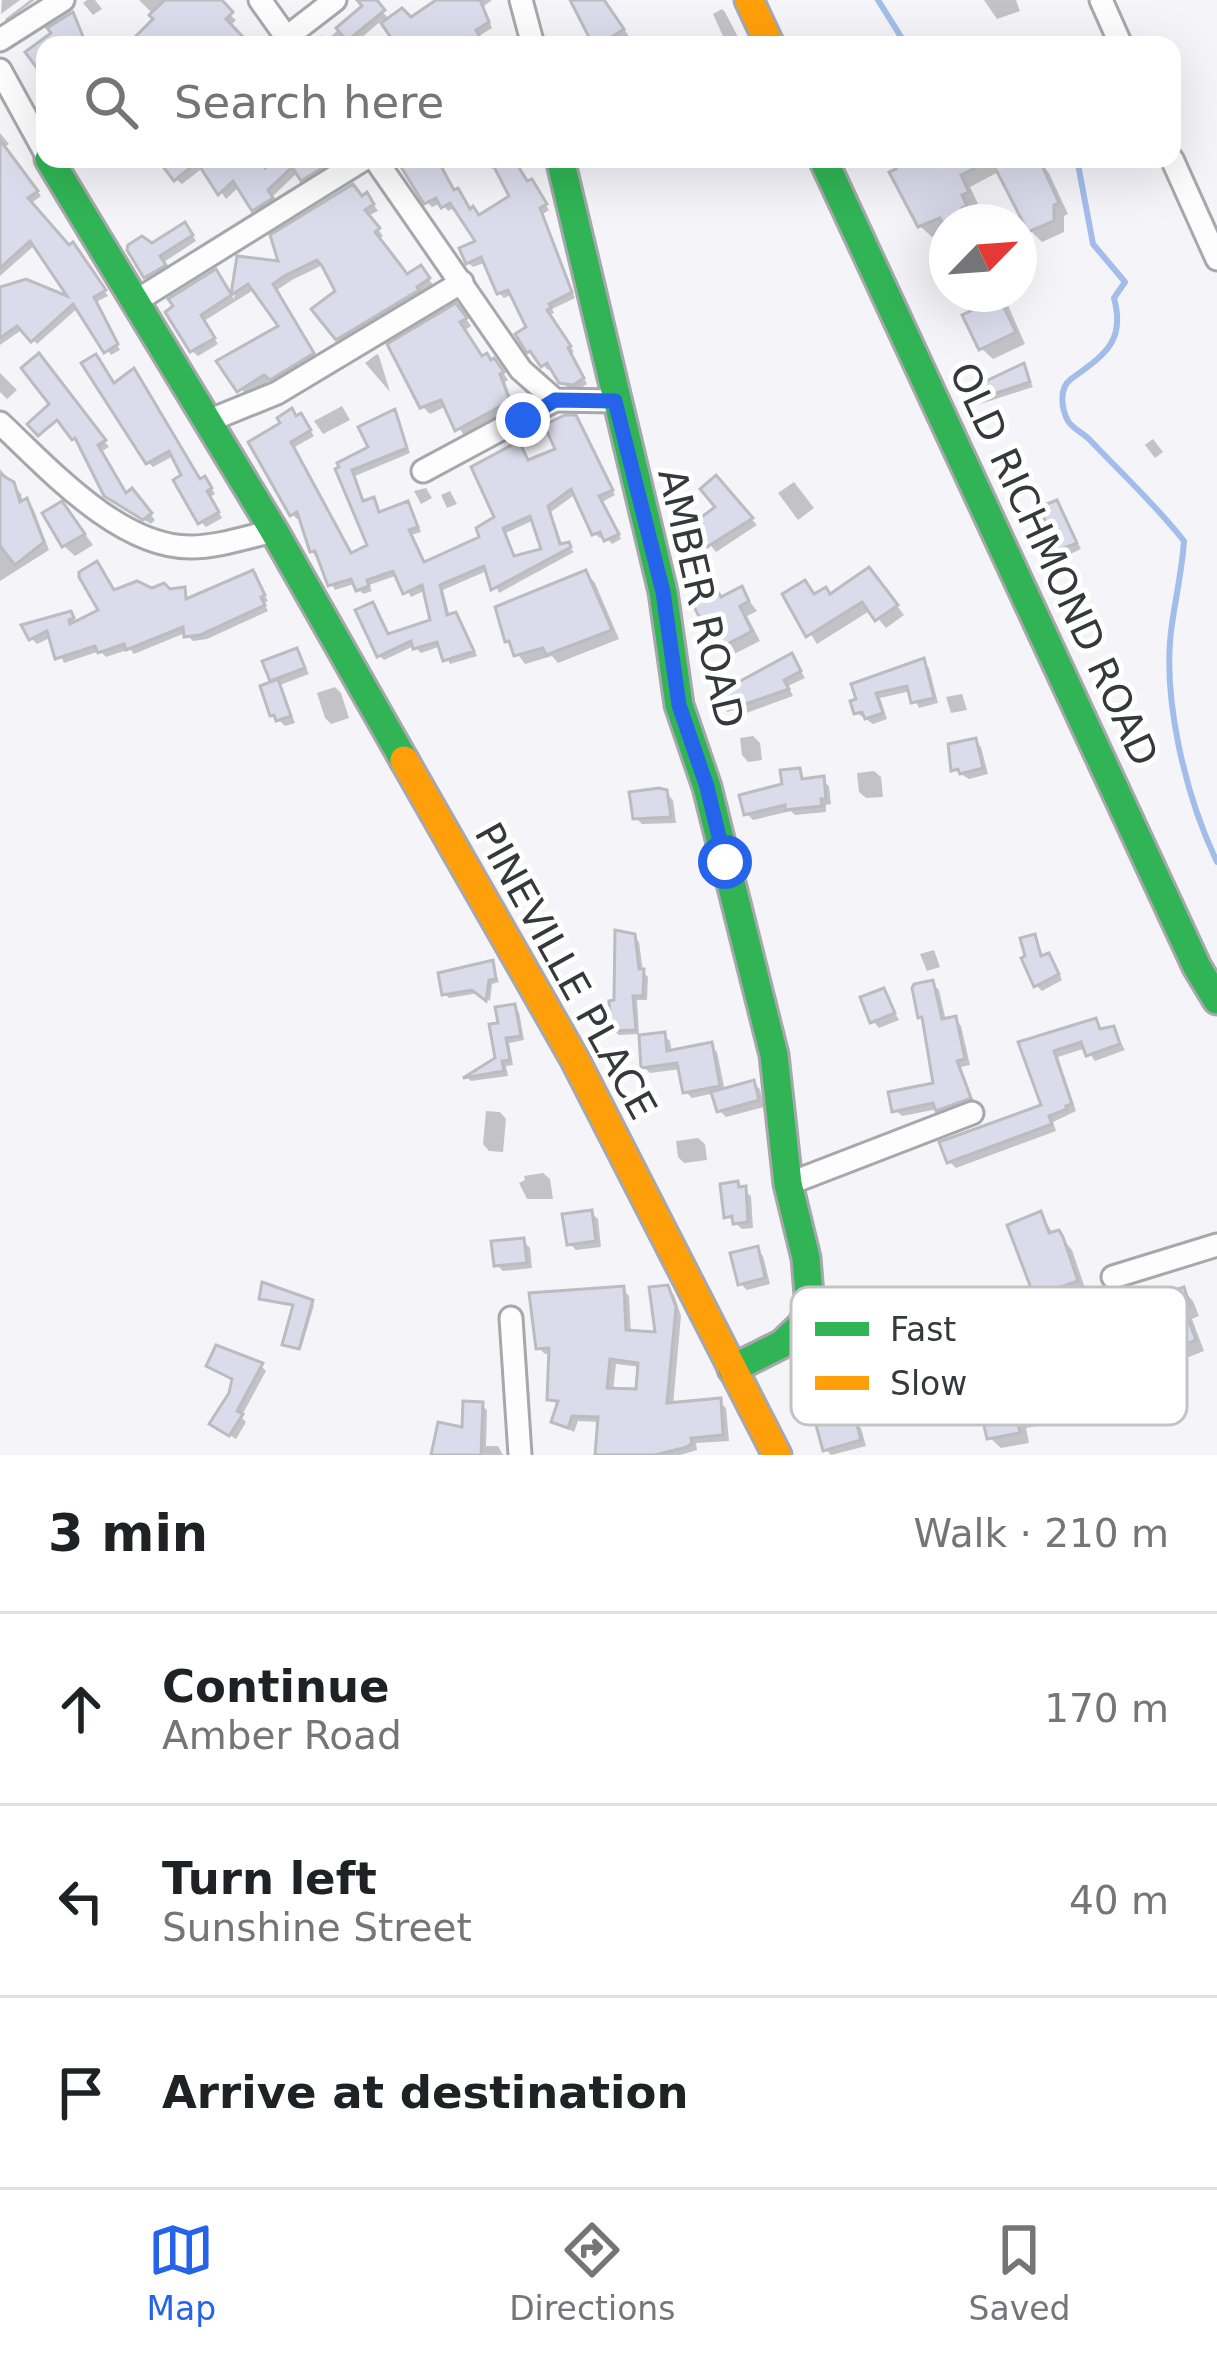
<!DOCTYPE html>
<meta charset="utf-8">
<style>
body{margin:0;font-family:"DejaVu Sans",sans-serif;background:#f6f6f6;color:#202124}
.compass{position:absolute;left:929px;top:204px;width:108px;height:108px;border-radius:50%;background:#fff;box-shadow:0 12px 48px #0002;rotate:65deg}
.stop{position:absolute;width:36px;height:36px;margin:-27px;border:9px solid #2563eb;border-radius:50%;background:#fff}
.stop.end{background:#2563eb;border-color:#fff;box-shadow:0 3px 12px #0008}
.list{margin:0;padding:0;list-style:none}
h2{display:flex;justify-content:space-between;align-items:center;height:156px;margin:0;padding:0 48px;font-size:51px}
h2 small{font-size:39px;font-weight:400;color:#757577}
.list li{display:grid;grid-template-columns:78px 1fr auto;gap:36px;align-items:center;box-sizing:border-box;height:192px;padding:0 48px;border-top:3px solid #e0e0e0}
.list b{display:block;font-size:45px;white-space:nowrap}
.list p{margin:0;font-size:39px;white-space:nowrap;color:#757577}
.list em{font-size:39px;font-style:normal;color:#757577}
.icon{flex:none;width:66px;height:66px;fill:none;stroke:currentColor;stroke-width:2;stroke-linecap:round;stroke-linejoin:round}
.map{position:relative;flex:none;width:1217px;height:1455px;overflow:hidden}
.search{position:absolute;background:#fff;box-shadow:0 12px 48px #0002;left:36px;right:36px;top:36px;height:132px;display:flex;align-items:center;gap:30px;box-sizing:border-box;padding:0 42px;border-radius:24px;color:#757577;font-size:45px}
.sheet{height:732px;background:#fff}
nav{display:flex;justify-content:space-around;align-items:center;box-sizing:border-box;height:168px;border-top:3px solid #e0e0e0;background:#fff;font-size:33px;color:#757577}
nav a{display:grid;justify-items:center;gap:6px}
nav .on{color:#2563eb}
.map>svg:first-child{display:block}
.shadow{fill:#0003;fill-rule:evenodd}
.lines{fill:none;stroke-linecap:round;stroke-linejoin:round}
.stream{stroke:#a3bdea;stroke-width:6}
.building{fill:#dadbeb;stroke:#bcbcc0;stroke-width:3;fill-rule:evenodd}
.street-casing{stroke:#a7a8ab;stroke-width:27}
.fast-casing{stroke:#a7a8ab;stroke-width:33}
.slow-casing{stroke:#a7a8ab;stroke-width:33}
.street{stroke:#fdfdfe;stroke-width:21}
.fast{stroke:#30b455;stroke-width:27}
.slow{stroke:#ff9f0a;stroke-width:27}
.route{stroke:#2563eb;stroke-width:15}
.labels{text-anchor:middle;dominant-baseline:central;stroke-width:10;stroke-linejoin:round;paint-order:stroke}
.street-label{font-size:39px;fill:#37383b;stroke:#fff}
.key{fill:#fff;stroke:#c3c3c4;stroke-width:3}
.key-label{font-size:33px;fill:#37383b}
</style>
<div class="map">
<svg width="1217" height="1455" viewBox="0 0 1217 1455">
<rect width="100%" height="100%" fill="#f4f4f9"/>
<g class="shadow">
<polygon points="2,0 20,0 1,14"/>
<polygon points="30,0 35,0 7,21 5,19"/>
<polygon points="87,0 95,0 102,9 93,15 83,3"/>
<polygon points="139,0 212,0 236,20 230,26 245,43 131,45 158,19"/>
<polygon points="371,0 390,20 411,21 441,0 492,0 484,6 492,28 479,36 484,45 398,45 382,20 353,45 317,45 314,41 322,35 327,40"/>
<polygon points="573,0 606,0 630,38 620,45 598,45"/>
<polygon points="984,0 1016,0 1020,11 997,19"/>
<polygon points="722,9 725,12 742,45 727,45 713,14"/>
<polygon points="72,16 88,45 45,45 45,74 29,53"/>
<polygon points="0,133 9,144 4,147 41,196 30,204 69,248 77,251 108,296 96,302 120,350 111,355 79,307 37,344 23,329 0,345 0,290 75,303 36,244 0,276"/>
<polygon points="180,159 258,159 263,165 269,159 339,159 342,164 309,185 298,172 272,197 277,205 261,215 240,186 226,199 204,167 182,184 176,179"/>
<polygon points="405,159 462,159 443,169 455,193 479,218 513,197 497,165 492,169 484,159 514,159 549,210 543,214 575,298 552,309 554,313 549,315 574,352 571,354 587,384 579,389 567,387 553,367 548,370 530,351 530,328 513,294 504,298 499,293 486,262 473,267 468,262 479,242 456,207 448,211 442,203 432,207 427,202"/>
<polygon points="909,159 1038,159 1049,173 1068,214 1064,216 1064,232 1042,242 1031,231 1000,171 970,187 978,204 971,207 976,217 972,222 947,222 947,230 932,237 920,226"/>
<polygon points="362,199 372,202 378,211 368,216 383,236 378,240 407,277 426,275 433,285 420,294 422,297 344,344 338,338 338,291 325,264 292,280 277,290 318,360 278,384 272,379 247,396 220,362 282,327 255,289 204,321 218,344 198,356 192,351 169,313 221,278 234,299 240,259 283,265"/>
<polygon points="190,231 196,241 164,262 169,271 152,282 146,277 152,246"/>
<polygon points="968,294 1003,294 1025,344 993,359 981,348 977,312"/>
<polygon points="463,314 471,326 465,330 483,358 501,369 508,380 505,382 515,409 464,436 447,406 430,414 423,407"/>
<polygon points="377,354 379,356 390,392 365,363"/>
<polygon points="1023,367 1033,387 977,405 972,400"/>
<polygon points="0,373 17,390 7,399 0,392"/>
<polygon points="115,386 201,481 209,484 215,494 210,497 222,518 206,527 201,522 175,455 153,467 148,462"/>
<polygon points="342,406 350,420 323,434 314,421"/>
<path d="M 395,412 L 410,453 L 355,476 L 365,503 L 373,500 L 381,515 L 407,504 L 412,509 L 421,532 L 411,535 L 425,565 L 483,539 L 498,518 L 519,445 L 530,463 L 559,451 L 580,424 L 615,495 L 602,502 L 621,539 L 612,544 L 605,536 L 600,538 L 595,534 L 577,493 L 551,512 L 563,547 L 568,546 L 574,552 L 499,593 L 489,570 L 443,590 L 450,617 L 455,616 L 460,621 L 477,656 L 450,664 L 441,646 L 421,653 L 414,646 L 384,660 L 379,655 L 372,605 L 389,636 L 434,622 L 426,590 L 411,597 L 398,575 L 369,585 L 372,591 L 363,594 L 354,584 L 335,590 L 312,551 L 302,517 L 297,519 L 292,514 L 252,443 L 298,419 L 305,422 L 314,436 L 293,448 L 352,556 L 371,547 L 339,470 L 372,448 ZM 534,520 L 545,551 L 516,559 L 506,533 Z"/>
<polygon points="83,413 109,447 102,451 127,496 138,498 155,520 151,524 114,502"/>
<polygon points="1153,439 1163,452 1155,458 1145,445"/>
<polygon points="0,469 21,494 23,504 27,502 33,508 49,550 0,581"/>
<polygon points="716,480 757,525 716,552 695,525 720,507"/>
<polygon points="794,482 814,508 798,520 778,493"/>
<polygon points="426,488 432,498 421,504 414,491"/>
<polygon points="450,491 457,504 447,508 441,495"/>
<polygon points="1056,503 1081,549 1068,555 1062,549"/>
<polygon points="71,515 93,545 75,556 64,546"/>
<polygon points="586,573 595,583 619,639 558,663 552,656 525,664 508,641"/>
<polygon points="253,574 268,601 264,603 268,611 207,639 193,641 185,633 134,654 130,649 106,657 100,651 64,663 52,637 37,644 31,638 70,614 77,624 102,611 116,593 184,591 190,601"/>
<polygon points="877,579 904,615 886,628 871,610 817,644 786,595 831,596"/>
<polygon points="741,590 757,611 747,616 760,641 734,654 704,618 722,600"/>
<polygon points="297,651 309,674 280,685 295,723 285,726 273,714 277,683 272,679"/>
<polygon points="792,656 805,678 788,686 793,696 741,715 730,708"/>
<polygon points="923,662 929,668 938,703 919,708 911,691 880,698 887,719 873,724 857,713 854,703"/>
<polygon points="335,687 341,693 349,718 331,724 325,718 317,693"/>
<polygon points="962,694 967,710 951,713 946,697"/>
<polygon points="753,736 760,743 762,760 748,762 742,755 740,738"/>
<polygon points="975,741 981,747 988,774 969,779 953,769"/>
<polygon points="799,771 806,782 822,780 829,786 831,804 826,805 826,812 795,815 791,811 753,820 747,814"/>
<polygon points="874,771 881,777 883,797 866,798 859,792 857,773"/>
<polygon points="666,793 673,800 676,823 642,824 636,818"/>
<polygon points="634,936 639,942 643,972 648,977 647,1000 637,1000 639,1034 619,1035 614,1030 616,1003"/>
<polygon points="1035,937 1044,958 1049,956 1054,962 1062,980 1042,991 1036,985"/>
<polygon points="934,950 940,967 927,971 920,954"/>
<polygon points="492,963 499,982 492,984 490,1001 479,993 449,998 445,994"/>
<polygon points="932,983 939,990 946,1021 955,1019 961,1026 970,1065 961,1067 975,1105 945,1116 938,1109 902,1116 895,1110 937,1086 926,1022 921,1017"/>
<polygon points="883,992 899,1020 879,1028 873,1021"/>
<polygon points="514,1007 519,1012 524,1040 509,1043 513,1065 506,1066 508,1076 471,1081 468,1078 499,1059 501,1025"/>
<polygon points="1095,1021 1103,1031 1113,1029 1125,1050 1095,1061 1086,1048 1058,1057 1076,1111 1053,1122 1056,1131 956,1168 950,1162 1045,1106 1022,1044"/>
<polygon points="663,1035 670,1041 672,1053 711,1046 717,1052 725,1091 753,1083 760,1089 764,1107 726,1117 720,1111 715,1093 692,1098 685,1091 681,1069 650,1073 644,1067"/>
<polygon points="486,1111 500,1112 506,1119 503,1152 489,1151 483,1144"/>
<polygon points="698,1138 705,1144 707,1160 684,1163 678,1157 676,1141"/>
<polygon points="543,1173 550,1179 553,1199 527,1199 519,1183 525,1180 524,1176"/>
<polygon points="737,1185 751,1196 753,1228 742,1229 727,1216"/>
<polygon points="591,1213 598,1219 601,1247 576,1250 570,1244"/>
<polygon points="1041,1215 1054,1235 1058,1233 1072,1250 1086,1291 1046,1304 1036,1295"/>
<polygon points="523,1241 530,1248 532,1268 503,1271 497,1265"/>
<polygon points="757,1249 763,1256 770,1284 747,1290 740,1283"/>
<path d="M 667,1288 L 674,1295 L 681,1316 L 673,1405 L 719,1401 L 726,1408 L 729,1441 L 696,1443 L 697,1450 L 680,1455 L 598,1455 L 600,1422 L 578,1421 L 574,1432 L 554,1421 L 560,1406 L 550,1399 L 551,1354 L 545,1354 L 539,1348 L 623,1289 L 629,1296 L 631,1334 L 659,1335 ZM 616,1364 L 641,1367 L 639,1392 L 613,1391 Z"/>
<polygon points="1183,1290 1193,1301 1199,1316 1192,1319 1204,1351 1123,1383 1113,1372"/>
<polygon points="263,1298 314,1305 301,1349 288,1346 296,1306"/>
<polygon points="210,1366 261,1366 266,1371 241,1417 246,1422 236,1439 219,1429 235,1381"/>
<polygon points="1050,1381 1061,1391 1063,1401 1058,1402 1062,1421 1026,1428 1029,1443 1001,1448 990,1438 1022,1400"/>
<polygon points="481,1405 487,1410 486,1446 498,1446 503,1455 434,1455 465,1431"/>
<polygon points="854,1422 861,1428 866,1446 831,1455 825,1449"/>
</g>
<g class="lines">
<g class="stream">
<polyline points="878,0 906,45"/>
<path d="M 1077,159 L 1093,244 L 1125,282 L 1114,298 C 1126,342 1104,355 1071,379 C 1059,388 1061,408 1068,421 C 1072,428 1083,433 1089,439 C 1121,473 1155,504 1184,541 C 1182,570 1176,596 1172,624 C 1161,697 1186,797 1217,862"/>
</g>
</g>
<g class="building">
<polygon points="165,0 222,0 233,12 226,19 242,36 232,45 165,45 157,38 150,45 127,45 153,19 149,15"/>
<polygon points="357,0 377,0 385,10 347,41 336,28 362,6"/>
<polygon points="436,0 480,0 489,22 476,30 484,45 396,45 381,23 402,8 411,17"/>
<polygon points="570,0 604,0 624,29 610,38 615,45 593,45"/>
<polygon points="73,12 84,39 74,45 45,45 45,79 25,52 51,33 47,28"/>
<polygon points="0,140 38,191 28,198 69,245 73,242 106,290 94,297 118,344 104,353 73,304 31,342 17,326 0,338 0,287 26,279 67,296 30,241 0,268"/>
<polygon points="175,159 258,159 265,168 274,159 336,159 301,181 292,167 268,190 273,198 252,211 233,181 218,195 197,162 174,181 164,168"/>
<polygon points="401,159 437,159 454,190 458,188 470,209 473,206 479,215 509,196 490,159 514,159 527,181 532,179 547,204 540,208 572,292 549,304 551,308 547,310 571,346 568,348 584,378 573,385 559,383 547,363 541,367 530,351 527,353 515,334 526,327 508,290 497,294 481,257 466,264 459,248 475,241 450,203 441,208 436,198 424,204 401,167 405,164"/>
<polygon points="902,159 1039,159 1059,203 1054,205 1054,221 1028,232 991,160 961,175 969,192 962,195 967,206 962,208 968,222 942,222 940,218 918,227 889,172 896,169 893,164"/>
<polygon points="353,184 362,196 367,192 374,204 365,210 380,228 375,232 402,267 407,274 421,265 430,278 417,287 419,290 336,340 311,309 335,291 322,266 317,260 286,275 273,284 314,353 270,380 264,375 237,392 216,361 278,326 248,284 201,315 215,338 190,352 165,312 173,306 168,299 216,269 231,294 237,256 278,261 270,235"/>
<polygon points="185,222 193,235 160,256 166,265 144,278 127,250 128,245 142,236 152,243"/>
<polygon points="999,298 1016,332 979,350 962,315"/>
<polygon points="456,303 467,318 460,322 482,356 487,353 491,360 494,358 504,372 500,374 510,401 455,431 441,400 420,408 387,344"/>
<polygon points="39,353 106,440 98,445 126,493 132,488 152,513 143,520 104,496 75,438 72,440 57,420 38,436 27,424 49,404 21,368"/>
<polygon points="96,354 114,383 134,368 200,479 205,476 212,488 207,491 219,512 198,524 173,480 181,475 169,451 146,464 81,363"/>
<polygon points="1024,363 1030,382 969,402 965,391"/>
<path d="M 292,408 L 296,416 L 301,413 L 311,430 L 291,442 L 351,553 L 367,545 L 335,469 L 339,467 L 337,463 L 368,447 L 358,427 L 395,409 L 407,448 L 352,470 L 363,501 L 374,497 L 379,512 L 408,501 L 418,527 L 409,530 L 424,562 L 479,537 L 476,528 L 494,517 L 471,467 L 519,441 L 528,460 L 555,449 L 544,425 L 565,415 L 576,415 L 613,490 L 599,496 L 619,534 L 604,541 L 600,532 L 592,535 L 571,489 L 548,506 L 560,544 L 569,542 L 571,547 L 491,590 L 484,566 L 440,585 L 447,615 L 456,612 L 474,651 L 443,661 L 437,642 L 413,649 L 411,641 L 377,657 L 355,610 L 373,602 L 388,634 L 430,620 L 422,585 L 403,594 L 393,571 L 367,580 L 369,586 L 356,591 L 351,579 L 328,586 L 315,551 L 310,552 L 297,512 L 290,516 L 248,442 L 280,423 L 277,418 ZM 530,516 L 541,549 L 514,556 L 503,528 Z"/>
<polygon points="0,474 14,482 20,502 27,498 44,542 15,565 0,546"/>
<polygon points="716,475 753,518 707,547 691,525 715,507 700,489"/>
<polygon points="1057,500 1077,543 1059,550 1039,507"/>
<polygon points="62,501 85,534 62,547 42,513"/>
<polygon points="97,561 114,590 137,581 152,588 164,583 170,589 185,587 186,599 253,570 265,595 261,597 265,605 200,635 184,637 183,627 126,650 124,644 98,653 95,646 55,659 47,631 29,640 21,625 71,611 74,618 69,620 70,624 98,610 79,577 79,572"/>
<polygon points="869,567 898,605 875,621 862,602 806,637 782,594 805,580 814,594 826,587 830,594"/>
<polygon points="586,570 612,630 546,655 543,648 514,656 509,641 505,642 495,607"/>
<polygon points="742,586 749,601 740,606 752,631 722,647 707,617 701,620 693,605 718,592 721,597"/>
<polygon points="297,648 305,668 270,681 262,661"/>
<polygon points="792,653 801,671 784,680 789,689 728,710 722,691"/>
<polygon points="924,658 934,698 911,703 907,686 876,693 883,713 865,719 862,712 854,714 850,701 856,699 851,684"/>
<polygon points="278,679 291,716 276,721 274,715 270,716 260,686"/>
<polygon points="976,738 983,768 960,774 958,769 951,771 948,744"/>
<polygon points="800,768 802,779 824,776 826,799 821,799 822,806 785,810 785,805 744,815 739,795 782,784 780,770"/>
<polygon points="659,788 667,790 671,817 633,819 629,792"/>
<polygon points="615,930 635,934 639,969 644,969 643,996 633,996 636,1030 611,1031 609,1001 614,1000"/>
<polygon points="1035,934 1041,956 1049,953 1059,974 1034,987 1021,958 1025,956 1020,938"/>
<polygon points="493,960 496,979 489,980 486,1001 472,990 442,995 438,973"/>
<polygon points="933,980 942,1019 956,1016 965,1059 957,1061 971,1098 936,1111 933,1103 892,1112 888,1092 933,1083 922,1017 918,1018 912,988 914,984"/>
<polygon points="884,988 895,1013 870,1023 860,997"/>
<polygon points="515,1004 521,1036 506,1038 510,1060 502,1061 504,1071 463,1078 495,1058 489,1024 498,1023 495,1007"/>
<polygon points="1096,1018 1100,1029 1114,1026 1120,1044 1086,1056 1081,1042 1054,1051 1072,1104 1066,1106 1067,1109 1049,1116 1052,1124 947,1163 939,1142 1041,1105 1018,1042"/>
<polygon points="665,1032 667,1051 712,1042 720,1086 683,1093 677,1063 641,1068 639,1035"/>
<polygon points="754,1080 759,1100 717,1112 711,1092"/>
<polygon points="738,1181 739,1187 746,1186 748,1222 733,1224 732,1216 724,1218 720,1184"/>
<polygon points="592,1210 596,1241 567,1245 562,1214"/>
<polygon points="1041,1211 1049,1233 1059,1230 1063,1237 1078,1281 1034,1296 1007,1225"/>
<polygon points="524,1238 527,1263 494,1266 491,1241"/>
<polygon points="758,1246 765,1278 738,1285 730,1253"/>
<polygon points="262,1282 313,1300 299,1349 282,1345 293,1305 259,1299"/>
<path d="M 668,1285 L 676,1307 L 667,1403 L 721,1398 L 723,1435 L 691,1438 L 692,1443 L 687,1447 L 655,1455 L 595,1455 L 598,1417 L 572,1416 L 568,1428 L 551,1422 L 558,1401 L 547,1400 L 549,1348 L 536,1349 L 529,1293 L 624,1286 L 626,1330 L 655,1332 L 649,1287 ZM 610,1359 L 638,1363 L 636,1389 L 607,1388 Z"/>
<polygon points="1184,1287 1190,1306 1184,1308 1196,1340 1181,1346 1175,1353 1110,1374 1103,1354 1108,1352 1096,1317"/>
<polygon points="216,1345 263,1363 237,1411 243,1414 229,1436 209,1424 229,1393 232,1379 206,1366"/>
<polygon points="1051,1378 1053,1412 1017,1418 1020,1433 987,1439 983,1421 995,1419 992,1403 1019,1398 1016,1384"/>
<polygon points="463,1401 483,1402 481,1455 431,1455 438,1422 462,1427"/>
<polygon points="855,1418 861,1440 823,1451 816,1425"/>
</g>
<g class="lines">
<defs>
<g id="street">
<polyline points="260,0 292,45"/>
<polyline points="521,0 533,45"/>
<polyline points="1101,0 1121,45"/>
<polyline points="287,37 335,0"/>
<polyline points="0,40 63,0"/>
<polyline points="0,70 45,152"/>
<polyline points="375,159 521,370 555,400 615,401"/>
<polyline points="1172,159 1217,259"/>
<polyline points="136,301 364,159"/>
<polyline points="208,421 277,393 462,282"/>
<path d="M 0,423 C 49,469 120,548 191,547 C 218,547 247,537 274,531"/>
<polyline points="423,471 555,400"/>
<polyline points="788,1184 972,1113"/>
<polyline points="1113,1277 1217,1245"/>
<polyline points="511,1318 520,1455"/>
</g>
<g id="fast">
<polyline points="49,159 274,531 404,760"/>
<polyline points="560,159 663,592 679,705 707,787 774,1055 788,1184 806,1258 810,1307 802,1325 782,1344 732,1369"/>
<polyline points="823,159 1197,967 1217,1000"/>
</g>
<g id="slow">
<polyline points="749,0 770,45"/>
<polyline points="404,760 574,1058 777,1455"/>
</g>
</defs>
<use href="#street" class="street-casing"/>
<use href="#fast" class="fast-casing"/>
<use href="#slow" class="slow-casing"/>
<use href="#street" class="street"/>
<use href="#fast" class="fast"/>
<use href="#slow" class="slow"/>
</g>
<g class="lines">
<polyline class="route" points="523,420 555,400 615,401 663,592 679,705 707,787 725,862"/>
</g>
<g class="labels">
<g class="street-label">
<text transform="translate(1054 564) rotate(65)">OLD RICHMOND ROAD</text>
<text transform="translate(701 598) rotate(77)">AMBER ROAD</text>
<text transform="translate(566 971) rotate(61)">PINEVILLE PLACE</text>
</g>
</g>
<rect x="791" y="1287" width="396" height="138" rx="18" class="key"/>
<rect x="815" y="1322" width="54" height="14" fill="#30b455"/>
<rect x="815" y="1376" width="54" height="14" fill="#ff9f0a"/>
<g class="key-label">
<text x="890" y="1341">Fast</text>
<text x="890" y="1395">Slow</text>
</g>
</svg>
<svg class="compass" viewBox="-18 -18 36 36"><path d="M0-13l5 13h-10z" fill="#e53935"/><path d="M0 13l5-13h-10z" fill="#757577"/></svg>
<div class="stop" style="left:725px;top:862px"></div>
<div class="stop end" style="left:523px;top:420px"></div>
<div class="search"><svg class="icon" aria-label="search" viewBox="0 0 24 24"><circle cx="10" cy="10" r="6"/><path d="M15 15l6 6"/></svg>Search here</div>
</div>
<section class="sheet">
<h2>3 min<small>Walk · 210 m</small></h2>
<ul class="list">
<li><svg class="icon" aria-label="ahead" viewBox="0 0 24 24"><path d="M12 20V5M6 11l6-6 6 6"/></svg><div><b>Continue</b><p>Amber Road</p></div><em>170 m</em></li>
<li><svg class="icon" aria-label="left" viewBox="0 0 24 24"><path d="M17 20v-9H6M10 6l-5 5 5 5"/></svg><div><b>Turn left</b><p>Sunshine Street</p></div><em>40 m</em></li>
<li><svg class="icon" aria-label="arrive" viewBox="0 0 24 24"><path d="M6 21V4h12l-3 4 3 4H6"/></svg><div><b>Arrive at destination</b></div></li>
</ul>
</section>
<nav>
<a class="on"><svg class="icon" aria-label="map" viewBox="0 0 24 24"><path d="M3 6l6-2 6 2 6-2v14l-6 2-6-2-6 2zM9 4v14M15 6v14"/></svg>Map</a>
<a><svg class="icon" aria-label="directions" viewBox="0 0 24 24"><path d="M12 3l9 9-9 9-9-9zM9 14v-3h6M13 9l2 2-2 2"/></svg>Directions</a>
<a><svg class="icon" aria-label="saved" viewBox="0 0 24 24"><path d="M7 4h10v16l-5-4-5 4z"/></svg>Saved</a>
</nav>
